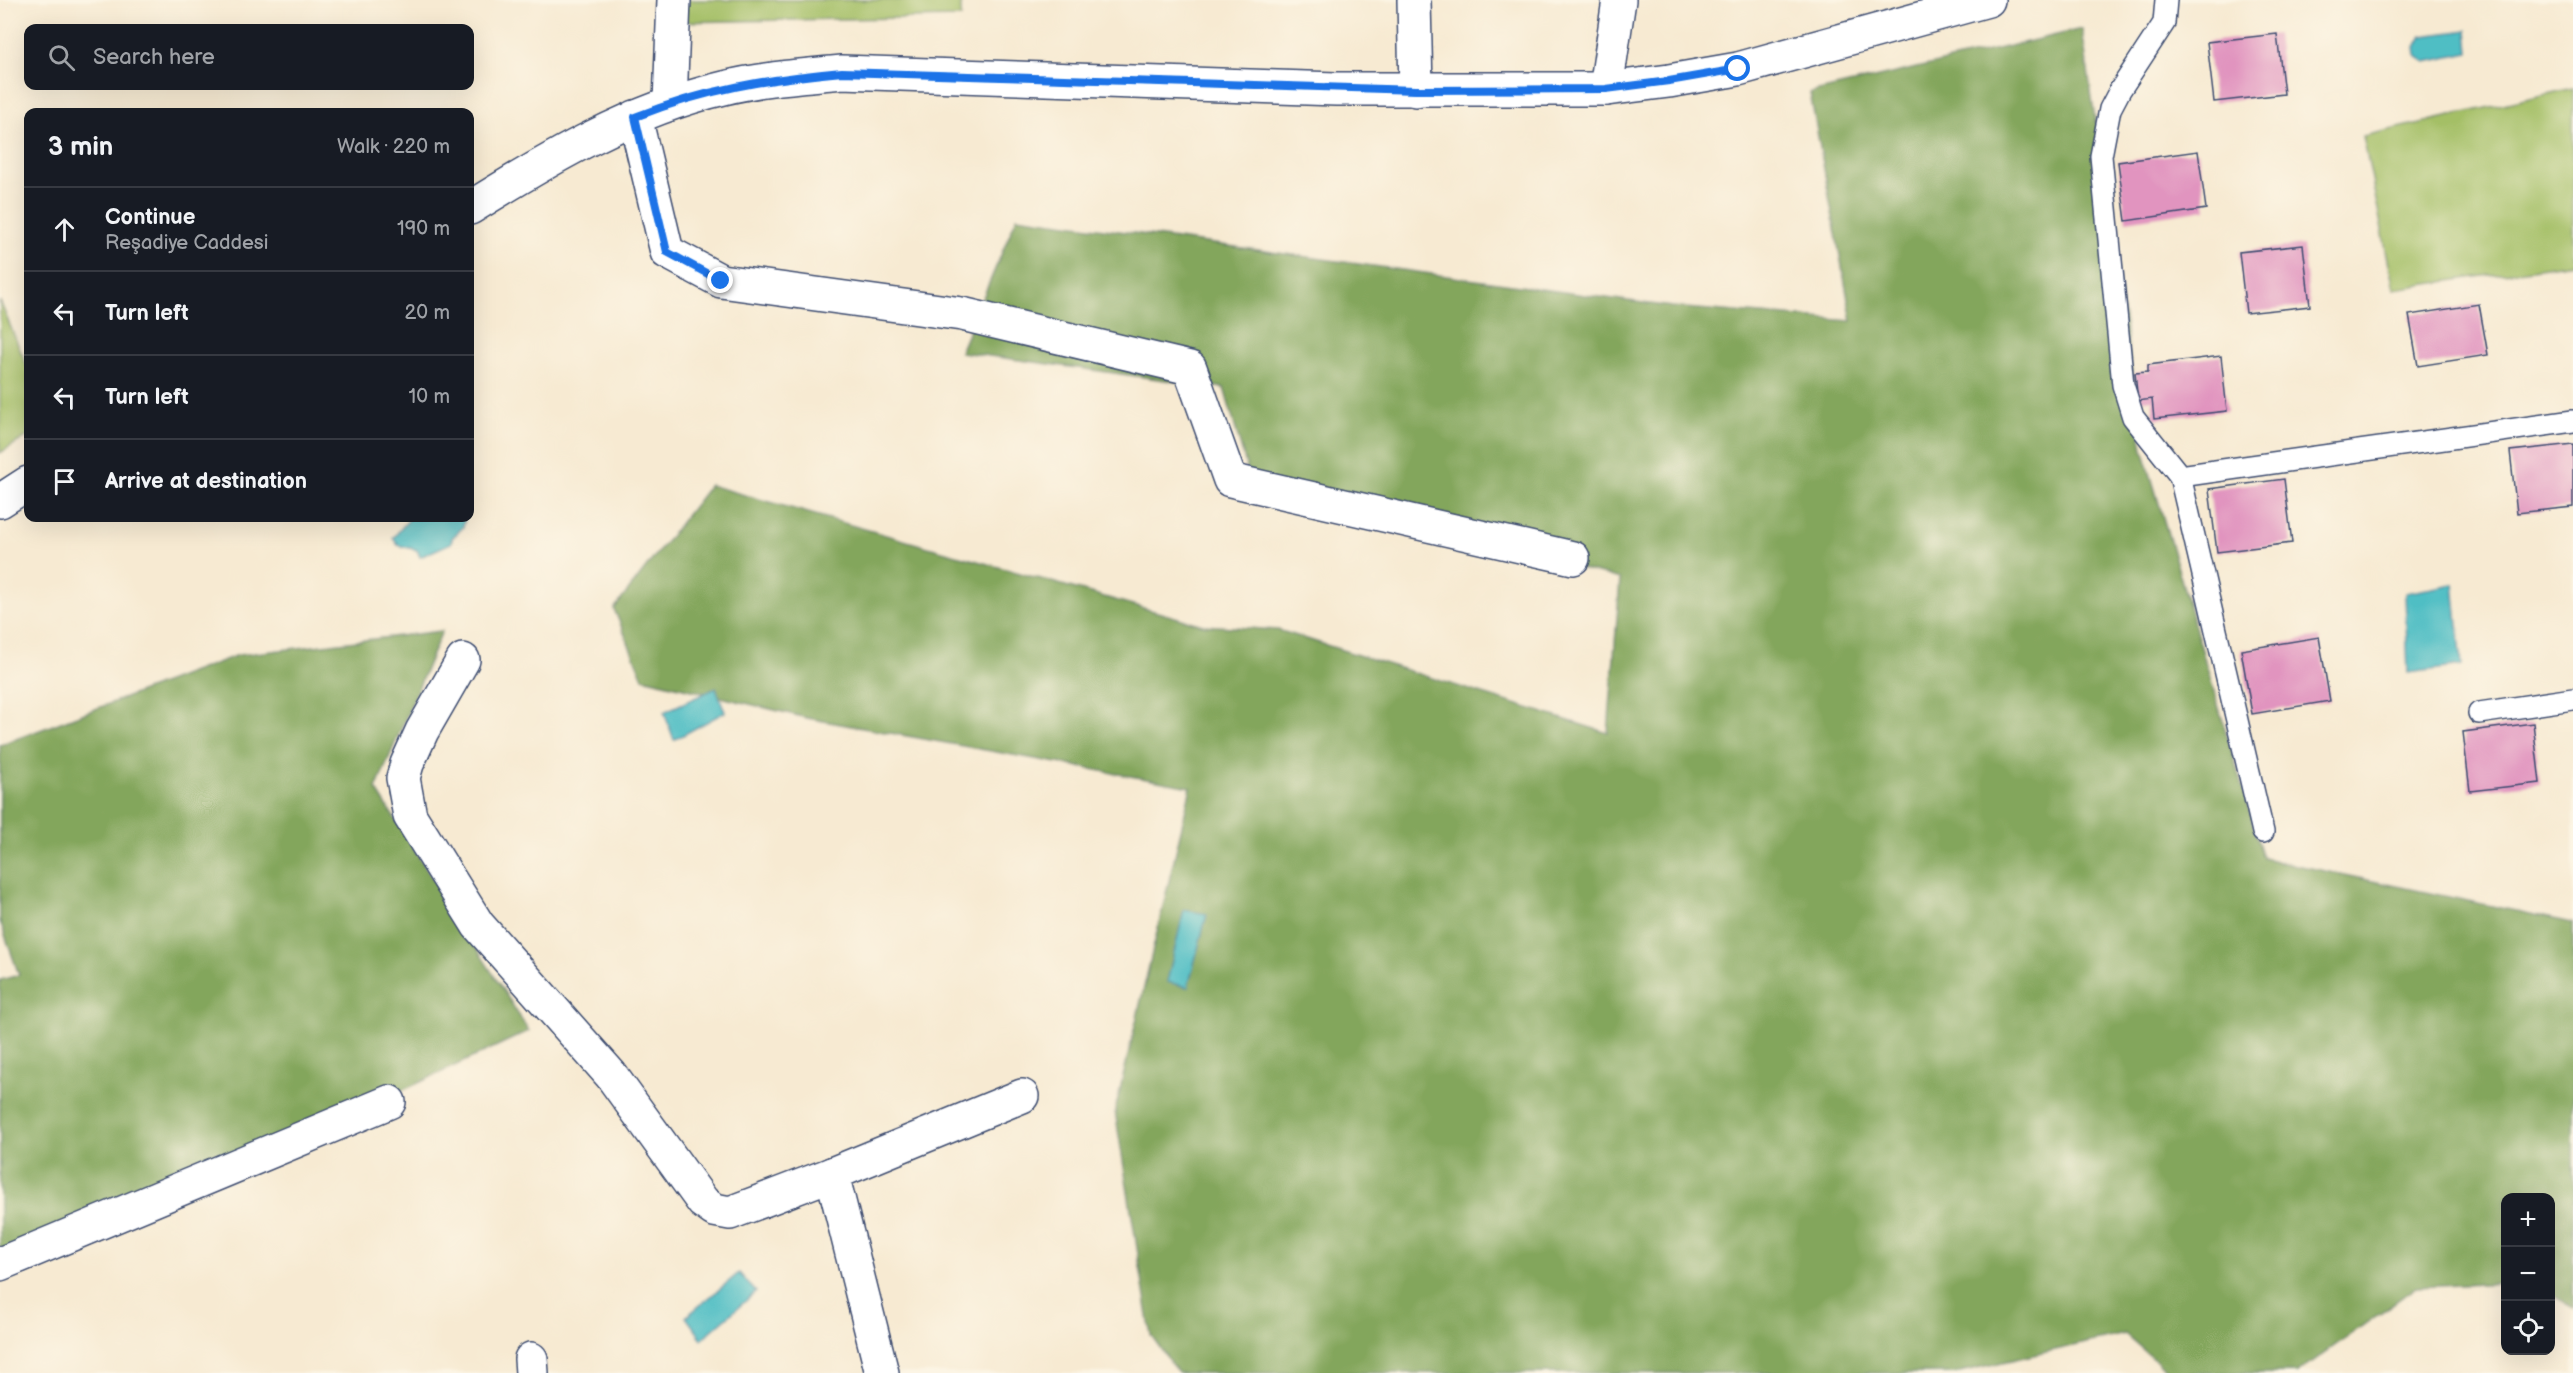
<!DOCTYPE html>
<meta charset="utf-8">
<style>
body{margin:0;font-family:"Balsamiq Sans",sans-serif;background:#242831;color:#f1f3f6}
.controls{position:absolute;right:18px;bottom:18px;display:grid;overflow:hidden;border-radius:12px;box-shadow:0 6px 24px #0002}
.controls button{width:54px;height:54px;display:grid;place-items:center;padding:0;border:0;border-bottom:2px solid #363941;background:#171b24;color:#f1f3f6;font:30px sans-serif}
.stop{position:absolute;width:18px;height:18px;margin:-14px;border:4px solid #1a73e8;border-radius:50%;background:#fff}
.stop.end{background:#1a73e8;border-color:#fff;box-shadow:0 2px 6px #0008}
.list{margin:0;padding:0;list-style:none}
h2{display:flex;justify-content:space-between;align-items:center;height:78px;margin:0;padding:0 24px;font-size:26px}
h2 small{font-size:20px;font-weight:400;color:#9ea1a6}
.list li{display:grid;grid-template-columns:39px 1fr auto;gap:18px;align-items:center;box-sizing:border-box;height:84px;padding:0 24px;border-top:2px solid #363941}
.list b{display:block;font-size:22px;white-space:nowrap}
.list p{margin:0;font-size:20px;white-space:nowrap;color:#9ea1a6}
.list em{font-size:20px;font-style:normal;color:#9ea1a6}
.icon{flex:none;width:33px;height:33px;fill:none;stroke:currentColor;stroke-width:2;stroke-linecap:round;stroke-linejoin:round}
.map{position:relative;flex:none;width:2573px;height:1373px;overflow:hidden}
.search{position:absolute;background:#171b24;box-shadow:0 6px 24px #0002;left:24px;top:24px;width:450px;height:66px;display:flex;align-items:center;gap:15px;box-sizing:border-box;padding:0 21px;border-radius:12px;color:#9ea1a6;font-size:22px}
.panel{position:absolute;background:#171b24;box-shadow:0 6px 24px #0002;left:24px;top:108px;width:450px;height:414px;border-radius:12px}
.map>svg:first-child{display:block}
.green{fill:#a4bf66;stroke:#607762;stroke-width:1.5}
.forest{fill:#83a65b;stroke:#4f6a5c;stroke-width:1.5}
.water{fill:#50bec4;stroke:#367691;stroke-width:1.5}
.building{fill:#e194bf}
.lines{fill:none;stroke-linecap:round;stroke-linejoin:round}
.service-casing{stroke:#3c4b6f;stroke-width:24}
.minor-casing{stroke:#3c4b6f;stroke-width:36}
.tertiary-casing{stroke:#3c4b6f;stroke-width:36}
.service{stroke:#fff;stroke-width:21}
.minor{stroke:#fff;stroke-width:33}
.tertiary{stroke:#fff;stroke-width:33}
.route{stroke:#1a73e8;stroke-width:8}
</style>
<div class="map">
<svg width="2573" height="1373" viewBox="0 0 2573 1373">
<rect width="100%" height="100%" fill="#fcf5e5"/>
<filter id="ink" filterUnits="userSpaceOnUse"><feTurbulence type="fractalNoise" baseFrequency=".0167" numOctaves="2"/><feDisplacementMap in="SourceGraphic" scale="12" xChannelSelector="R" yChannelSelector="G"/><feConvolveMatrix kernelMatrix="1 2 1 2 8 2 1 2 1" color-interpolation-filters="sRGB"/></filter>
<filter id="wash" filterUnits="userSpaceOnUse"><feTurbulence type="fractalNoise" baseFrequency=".008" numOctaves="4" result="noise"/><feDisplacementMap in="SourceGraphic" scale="24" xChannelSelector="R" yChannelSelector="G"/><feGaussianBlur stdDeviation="1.35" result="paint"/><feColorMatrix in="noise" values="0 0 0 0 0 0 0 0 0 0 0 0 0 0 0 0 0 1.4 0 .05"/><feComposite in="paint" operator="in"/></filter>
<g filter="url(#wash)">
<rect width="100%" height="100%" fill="#f7ead2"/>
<g class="green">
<polygon points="672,0 961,0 961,17 673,22"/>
<polygon points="2573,88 2573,263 2394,289 2363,136"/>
<polygon points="0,301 28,369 28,436 0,453"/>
</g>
<g class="forest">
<polygon points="2082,29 2143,449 2263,858 2573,923 2573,1310 2551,1293 2550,1198 2506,1198 2505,1283 2416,1287 2297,1373 2170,1373 2125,1334 1955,1373 1178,1373 1151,1335 1115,1111 1191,787 807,718 643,678 614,609 710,485 1203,625 1278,630 1608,733 1620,579 1250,479 1224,388 960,352 1017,217 1672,307 1852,321 1810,93"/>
<polygon points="442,631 376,789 529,1031 0,1280 0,980 19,975 0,921 0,745 238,655"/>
</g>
<g class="water">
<polygon points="2467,30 2469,53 2426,62 2417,56 2416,47 2422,36"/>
<polygon points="410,518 465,518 463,527 452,538 451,543 420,557 417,550 398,545 393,538"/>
<polygon points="2454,584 2462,666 2408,673 2405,593"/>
<polygon points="716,688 725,712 674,740 664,712"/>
<polygon points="1184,910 1207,914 1188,987 1167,982"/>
<polygon points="739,1273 756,1292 702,1339 686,1317"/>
</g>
<g id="blocks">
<g class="building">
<polygon points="2277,34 2284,94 2214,102 2207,42"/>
<polygon points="2198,151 2206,209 2126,221 2118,162"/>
<polygon points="2303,245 2310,306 2246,313 2239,252"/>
<polygon points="2479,304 2488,355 2418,366 2409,315"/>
<polygon points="2221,356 2227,411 2154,419 2152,399 2138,401 2135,373 2148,372 2148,365"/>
<polygon points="2573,444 2573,507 2517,513 2510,451"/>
<polygon points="2284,479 2292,543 2217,552 2209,489"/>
<polygon points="2319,637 2330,701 2252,714 2241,650"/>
<polygon points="2533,723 2540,783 2470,791 2463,732"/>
</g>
</g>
</g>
<g filter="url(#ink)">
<use href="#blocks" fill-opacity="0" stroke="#3c4b6f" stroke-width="1.5"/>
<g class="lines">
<defs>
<g id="service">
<polyline points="2166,0 2164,23 2120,90 2110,109 2101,156 2123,385 2133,417 2180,476 2263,832"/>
<polyline points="2180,476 2573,421"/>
<polyline points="2479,713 2573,699"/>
</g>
<g id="minor">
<polyline points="1414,0 1416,90"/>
<polyline points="1606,89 1619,0"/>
<polyline points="670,103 674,0"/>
<polyline points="635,117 667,252 721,281 962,314 1190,368 1230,480 1573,558"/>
<polyline points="463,660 422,731 407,764 403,778 410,816 478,925 611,1075 703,1202 714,1210 730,1213 832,1174 882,1373"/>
<polyline points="832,1174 1022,1096"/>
<polyline points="0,1264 389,1102"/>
<polyline points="531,1359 532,1373"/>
</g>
<g id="tertiary">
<path d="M 470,208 C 550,158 631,110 724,88 C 763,78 803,76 842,72 L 1336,89 L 1606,89 L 1669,81 L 1738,69 L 1988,0"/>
<polyline points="0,501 28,483"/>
</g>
</defs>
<use href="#service" class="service-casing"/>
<use href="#minor" class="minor-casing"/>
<use href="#tertiary" class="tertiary-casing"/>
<use href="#service" class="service"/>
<use href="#minor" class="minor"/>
<use href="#tertiary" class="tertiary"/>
</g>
</g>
<g class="lines" filter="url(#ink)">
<path class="route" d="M 721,281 L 667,252 L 635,117 C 706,89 767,79 842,72 L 1416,90 L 1606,89 L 1669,81 L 1738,69"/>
</g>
</svg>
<div class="controls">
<button>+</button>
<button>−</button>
<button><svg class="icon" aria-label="locate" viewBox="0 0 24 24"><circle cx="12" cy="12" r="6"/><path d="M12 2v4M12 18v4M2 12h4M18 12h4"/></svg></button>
</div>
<div class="stop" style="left:1738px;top:69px"></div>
<div class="stop end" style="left:721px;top:281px"></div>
<div class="search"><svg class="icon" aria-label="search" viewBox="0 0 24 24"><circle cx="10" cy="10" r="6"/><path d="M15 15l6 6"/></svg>Search here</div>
<section class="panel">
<h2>3 min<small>Walk · 220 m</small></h2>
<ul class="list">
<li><svg class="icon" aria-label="ahead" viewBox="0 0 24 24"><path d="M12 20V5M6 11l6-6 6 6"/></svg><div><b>Continue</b><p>Reşadiye Caddesi</p></div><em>190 m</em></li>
<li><svg class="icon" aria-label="left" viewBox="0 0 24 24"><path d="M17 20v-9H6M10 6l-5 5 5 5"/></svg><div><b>Turn left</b></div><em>20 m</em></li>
<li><svg class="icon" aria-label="left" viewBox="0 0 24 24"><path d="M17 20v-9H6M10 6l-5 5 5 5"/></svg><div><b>Turn left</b></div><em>10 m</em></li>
<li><svg class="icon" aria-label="arrive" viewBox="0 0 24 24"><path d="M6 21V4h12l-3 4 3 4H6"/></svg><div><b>Arrive at destination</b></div></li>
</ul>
</section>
</div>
